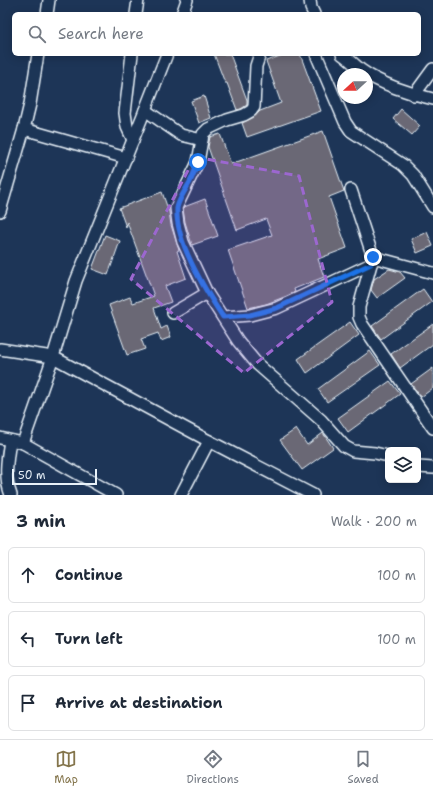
<!DOCTYPE html>
<meta charset="utf-8">
<style>
body{margin:0;font-family:"Shantell Sans",sans-serif;background:#f2f2f3;color:#1f2937}
.controls{position:absolute;right:12px;bottom:12px;display:grid;overflow:hidden;border-radius:6px;box-shadow:0 2px 10px #0003}
.controls button{width:36px;height:36px;display:grid;place-items:center;padding:0;border:0;border-bottom:1px solid #e0e1e3;background:#fff;color:#1f2937;font:20px sans-serif}
.compass{position:absolute;left:337px;top:68px;width:36px;height:36px;border-radius:50%;background:#fff;box-shadow:0 2px 10px #0003;rotate:249deg}
.scale{position:absolute;left:12px;bottom:10px;width:85px;box-sizing:border-box;padding-left:4px;border:2px solid #e8f1f8;border-top:0;font-size:11px;line-height:14px;white-space:nowrap;color:#e8f1f8;-webkit-text-stroke:3px #1d3557;paint-order:stroke}
.stop{position:absolute;width:12px;height:12px;margin:-9px;border:3px solid #1a73e8;border-radius:50%;background:#fff}
.stop.end{background:#1a73e8;border-color:#fff;box-shadow:0 1px 4px #0008}
.list{margin:0;padding:0;list-style:none}
h2{display:flex;justify-content:space-between;align-items:center;height:52px;margin:0;padding:0 16px;font-size:17px}
h2 small{font-size:13px;font-weight:400;color:#747a83}
.list li{display:grid;grid-template-columns:26px 1fr auto;gap:12px;align-items:center;box-sizing:border-box;height:56px;margin:0 8px 8px;padding:0 8px;border:1px solid #e0e1e3;border-radius:6px}
.list b{display:block;font-size:15px;white-space:nowrap}
.list em{font-size:13px;font-style:normal;color:#747a83}
.icon{flex:none;width:22px;height:22px;fill:none;stroke:currentColor;stroke-width:2;stroke-linecap:round;stroke-linejoin:round}
.map{position:relative;flex:none;width:433px;height:495px;overflow:hidden}
.search{position:absolute;background:#fff;box-shadow:0 2px 10px #0003;left:12px;right:12px;top:12px;height:44px;display:flex;align-items:center;gap:10px;box-sizing:border-box;padding:0 14px;border-radius:6px;color:#747a83;font-size:15px}
.sheet{height:244px;background:#fff}
nav{display:flex;justify-content:space-around;align-items:center;box-sizing:border-box;height:56px;border-top:1px solid #e0e1e3;background:#fff;font-size:11px;color:#747a83}
nav a{display:grid;justify-items:center;gap:2px}
nav .on{color:#84754c}
.map>svg:first-child{display:block}
.building{fill:#6a6874;stroke:#e8f1f8}
.lines{fill:none;stroke-linecap:round;stroke-linejoin:round}
.minor-casing{stroke:#e8f1f8;stroke-width:14}
.minor{stroke:#1d3557;stroke-width:11}
.route{stroke:#1a73e8;stroke-width:5}
.marked{fill:#9c67d0;fill-opacity:0.2;stroke:#9c67d0;stroke-width:3;stroke-dasharray:8 5;stroke-linejoin:round}
</style>
<div class="map">
<svg width="433" height="495" viewBox="0 0 433 495">
<rect width="100%" height="100%" fill="#1d3557"/>
<filter id="ink" filterUnits="userSpaceOnUse"><feTurbulence type="fractalNoise" baseFrequency=".025" numOctaves="2"/><feDisplacementMap in="SourceGraphic" scale="8" xChannelSelector="R" yChannelSelector="G"/><feConvolveMatrix kernelMatrix="1 2 1 2 8 2 1 2 1" color-interpolation-filters="sRGB"/></filter>
<g filter="url(#ink)">
<g class="building">
<polygon points="214,54 230,54 247,100 247,105 241,109 237,110 227,83 225,83"/>
<polygon points="286,54 300,54 321,111 247,137 242,123 254,117 260,111 281,103 266,61"/>
<polygon points="204,96 211,118 199,123 191,101"/>
<polygon points="401,109 420,126 412,135 393,119"/>
<polygon points="323,131 344,191 329,197 347,248 318,259 324,277 294,289 295,292 287,296 266,304 248,308 228,250 272,235 266,219 237,230 208,147 210,137 220,134 231,164"/>
<polygon points="162,192 169,212 171,225 179,250 177,251 186,278 165,286 171,302 154,308 161,329 167,326 171,337 161,341 158,333 141,339 145,349 127,355 109,305 130,297 133,303 154,296 127,222 126,227 119,208"/>
<polygon points="205,199 218,236 192,245 185,222 183,209 184,207"/>
<polygon points="427,232 433,246 417,253 411,239"/>
<polygon points="105,235 120,241 108,275 92,269"/>
<polygon points="389,269 400,272 405,278 377,298 371,290 374,279"/>
<polygon points="423,289 432,302 381,339 372,326"/>
<polygon points="350,322 359,335 307,373 298,359"/>
<polygon points="433,324 433,344 400,368 391,354"/>
<polygon points="370,351 380,365 327,402 318,389"/>
<polygon points="433,368 433,388 421,397 411,384"/>
<polygon points="390,381 400,394 348,432 338,418"/>
<polygon points="296,429 307,445 323,433 333,448 302,470 280,440"/>
</g>
<g class="lines">
<defs>
<g id="minor">
<polyline points="310,0 311,8 314,14"/>
<polyline points="47,14 49,0"/>
<polyline points="136,14 138,0"/>
<polyline points="182,14 187,0"/>
<polyline points="132,54 125,113 127,127 133,140"/>
<polyline points="316,54 345,122 351,131 403,165 413,175 433,207"/>
<path d="M 342,54 C 349,59 355,65 361,70 C 380,84 411,94 433,99"/>
<polyline points="414,95 433,69"/>
<polyline points="145,110 181,135 202,140"/>
<polyline points="24,129 126,158"/>
<polyline points="351,190 373,257 433,273"/>
<polyline points="0,211 24,129 30,104 38,54"/>
<polyline points="373,257 359,307 359,317 362,324 433,428"/>
<polyline points="207,293 183,242 178,223 176,208 198,162 203,134 208,129 227,120 244,115 251,111 254,107 256,66 260,54"/>
<polyline points="173,313 207,293 238,341 257,364 321,420 344,446 353,451 375,453 388,456"/>
<polyline points="223,317 250,315 277,308 371,264"/>
<polyline points="0,349 53,357 209,441 313,495"/>
<polyline points="0,438 23,443 116,495"/>
<path d="M 10,441 C 7,459 4,478 11,495"/>
<polyline points="23,443 53,357 76,281 145,110 167,54"/>
<polyline points="418,467 433,468"/>
<polyline points="181,495 209,441"/>
</g>
</defs>
<use href="#minor" class="minor-casing"/>
<use href="#minor" class="minor"/>
</g>
</g>
<g class="lines" filter="url(#ink)">
<path class="route" d="M 198,162 C 196,169 193,175 190,182 C 186,189 177,202 177,209 C 175,242 205,290 223,317 L 250,315 L 277,308 L 371,264 L 373,257"/>
</g>
<path class="marked" d="M 195,157 L 299,176 L 332,302 L 244,373 L 131,279 Z"/>
</svg>
<div class="controls">
<button><svg class="icon" aria-label="layers" viewBox="0 0 24 24"><path d="M12 4l9 5-9 5-9-5zM3 14l9 5 9-5"/></svg></button>
</div>
<svg class="compass" viewBox="-18 -18 36 36"><path d="M0-13l5 13h-10z" fill="#e53935"/><path d="M0 13l5-13h-10z" fill="#747a83"/></svg>
<div class="scale">50 m</div>
<div class="stop" style="left:198px;top:162px"></div>
<div class="stop end" style="left:373px;top:257px"></div>
<div class="search"><svg class="icon" aria-label="search" viewBox="0 0 24 24"><circle cx="10" cy="10" r="6"/><path d="M15 15l6 6"/></svg>Search here</div>
</div>
<section class="sheet">
<h2>3 min<small>Walk · 200 m</small></h2>
<ul class="list">
<li><svg class="icon" aria-label="ahead" viewBox="0 0 24 24"><path d="M12 20V5M6 11l6-6 6 6"/></svg><div><b>Continue</b></div><em>100 m</em></li>
<li><svg class="icon" aria-label="left" viewBox="0 0 24 24"><path d="M17 20v-9H6M10 6l-5 5 5 5"/></svg><div><b>Turn left</b></div><em>100 m</em></li>
<li><svg class="icon" aria-label="arrive" viewBox="0 0 24 24"><path d="M6 21V4h12l-3 4 3 4H6"/></svg><div><b>Arrive at destination</b></div></li>
</ul>
</section>
<nav>
<a class="on"><svg class="icon" aria-label="map" viewBox="0 0 24 24"><path d="M3 6l6-2 6 2 6-2v14l-6 2-6-2-6 2zM9 4v14M15 6v14"/></svg>Map</a>
<a><svg class="icon" aria-label="directions" viewBox="0 0 24 24"><path d="M12 3l9 9-9 9-9-9zM9 14v-3h6M13 9l2 2-2 2"/></svg>Directions</a>
<a><svg class="icon" aria-label="saved" viewBox="0 0 24 24"><path d="M7 4h10v16l-5-4-5 4z"/></svg>Saved</a>
</nav>
